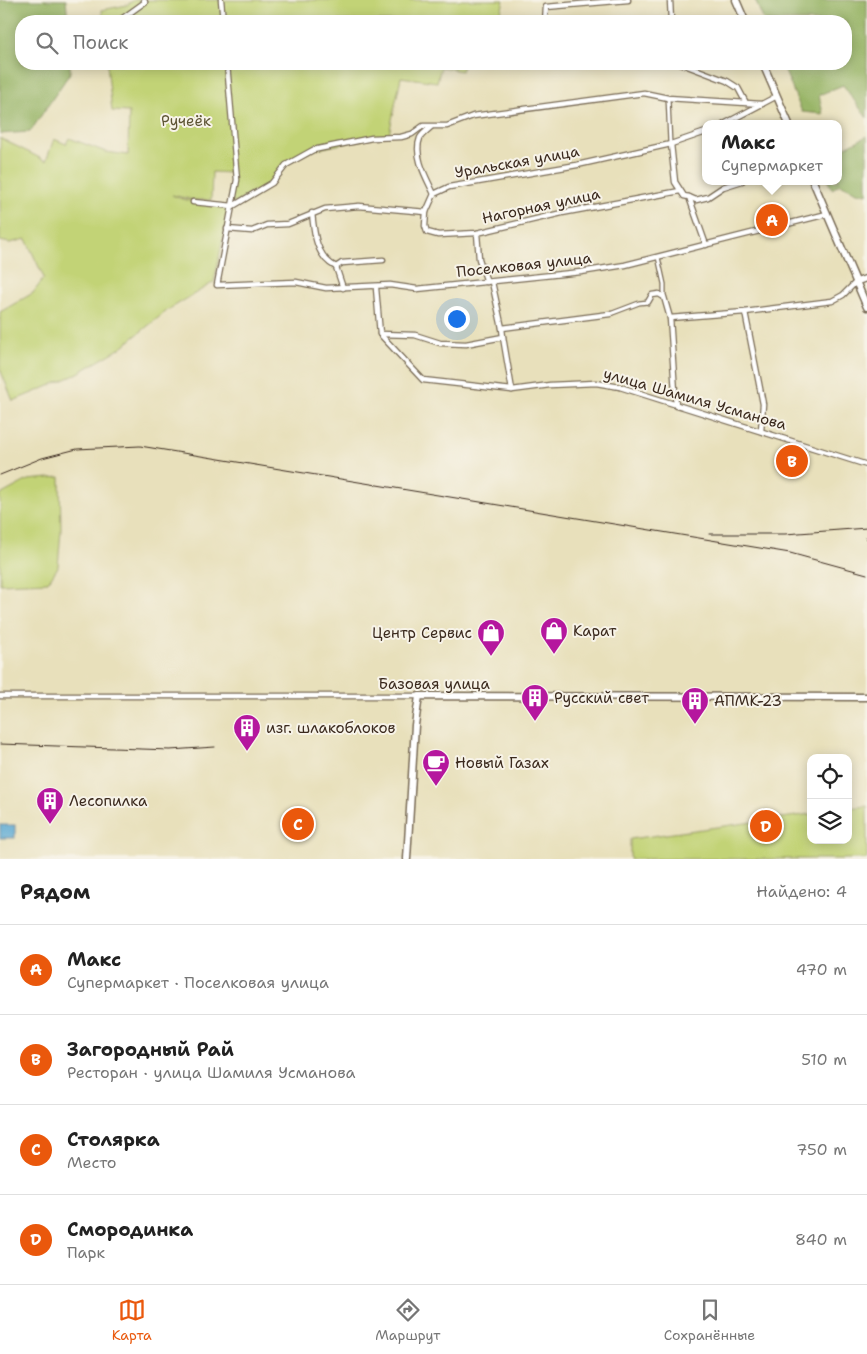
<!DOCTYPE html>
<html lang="ru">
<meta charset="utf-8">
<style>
body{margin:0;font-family:"Shantell Sans",sans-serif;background:#f2f2f2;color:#222}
.controls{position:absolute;right:15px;bottom:15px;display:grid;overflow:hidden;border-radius:10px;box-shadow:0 2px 12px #0003}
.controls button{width:45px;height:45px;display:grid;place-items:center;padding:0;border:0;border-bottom:1px solid #e0e0e0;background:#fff;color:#222;font:25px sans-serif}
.you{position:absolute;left:456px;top:318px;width:18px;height:18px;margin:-12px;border:4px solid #fff;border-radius:50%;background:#1a73e8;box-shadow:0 0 0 8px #1a73e833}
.badge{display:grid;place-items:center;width:32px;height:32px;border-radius:50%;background:#ea580c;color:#fff;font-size:16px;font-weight:700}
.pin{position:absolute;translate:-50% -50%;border:2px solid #fff;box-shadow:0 1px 5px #0006}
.popup{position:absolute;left:702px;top:120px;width:140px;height:65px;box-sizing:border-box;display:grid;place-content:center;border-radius:10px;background:#fff;filter:drop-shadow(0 1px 4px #0005);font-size:16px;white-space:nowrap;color:#767676}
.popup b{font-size:19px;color:#222}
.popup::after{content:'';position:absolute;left:50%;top:100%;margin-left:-10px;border:10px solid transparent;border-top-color:#fff}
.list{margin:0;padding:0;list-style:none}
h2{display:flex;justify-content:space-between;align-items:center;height:65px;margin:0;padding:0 20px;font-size:21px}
h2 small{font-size:16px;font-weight:400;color:#767676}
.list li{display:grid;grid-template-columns:32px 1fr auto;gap:15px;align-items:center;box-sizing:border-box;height:90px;padding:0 20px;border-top:1px solid #e0e0e0}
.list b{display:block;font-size:19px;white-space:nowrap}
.list p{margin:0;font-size:16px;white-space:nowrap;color:#767676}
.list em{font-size:16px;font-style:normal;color:#767676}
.icon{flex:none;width:28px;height:28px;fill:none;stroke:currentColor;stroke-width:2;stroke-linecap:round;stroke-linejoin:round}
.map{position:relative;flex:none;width:867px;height:859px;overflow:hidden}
.search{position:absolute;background:#fff;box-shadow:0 2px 12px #0003;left:15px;right:15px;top:15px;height:55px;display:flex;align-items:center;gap:12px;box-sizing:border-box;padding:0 18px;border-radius:20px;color:#767676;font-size:19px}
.sheet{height:425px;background:#fff}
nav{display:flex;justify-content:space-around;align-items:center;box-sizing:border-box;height:70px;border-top:1px solid #e0e0e0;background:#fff;font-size:14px;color:#767676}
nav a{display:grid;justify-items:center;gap:2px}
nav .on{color:#ea580c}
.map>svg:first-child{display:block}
.green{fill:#c2d376;stroke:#7e7e4a}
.forest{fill:#99b567;stroke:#6a7042}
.water{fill:#59a7d2;stroke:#4a6878}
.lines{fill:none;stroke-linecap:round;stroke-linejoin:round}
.pedestrian-casing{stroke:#786a55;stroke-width:5.5}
.minor-casing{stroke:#786a55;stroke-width:7}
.tertiary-casing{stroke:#786a55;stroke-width:8}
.secondary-casing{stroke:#786a55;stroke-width:9}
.pedestrian{stroke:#fff;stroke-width:3}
.minor{stroke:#fff;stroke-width:4.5}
.tertiary{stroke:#fff;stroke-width:5.5}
.secondary{stroke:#fff;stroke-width:6}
.rail{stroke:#3b2a1e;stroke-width:1}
.labels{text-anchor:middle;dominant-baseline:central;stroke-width:4;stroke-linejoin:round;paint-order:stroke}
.park-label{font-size:15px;fill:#5d5434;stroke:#f7f3e8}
.street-label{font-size:15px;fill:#3b2a1e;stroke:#f7f3e8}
.poi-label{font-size:15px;fill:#3b2a1e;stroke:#f7f3e8;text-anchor:start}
</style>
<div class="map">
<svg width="867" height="859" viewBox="0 0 867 859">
<rect width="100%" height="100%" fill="#f7f3e8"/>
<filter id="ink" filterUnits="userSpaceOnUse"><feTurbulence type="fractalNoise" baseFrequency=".02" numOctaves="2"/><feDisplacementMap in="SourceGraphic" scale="10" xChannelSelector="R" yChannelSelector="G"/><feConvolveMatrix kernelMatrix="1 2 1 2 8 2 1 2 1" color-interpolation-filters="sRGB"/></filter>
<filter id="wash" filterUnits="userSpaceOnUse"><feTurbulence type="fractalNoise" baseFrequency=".0096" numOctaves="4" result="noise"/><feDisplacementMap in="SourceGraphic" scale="20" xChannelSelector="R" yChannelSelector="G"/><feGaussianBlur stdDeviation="1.12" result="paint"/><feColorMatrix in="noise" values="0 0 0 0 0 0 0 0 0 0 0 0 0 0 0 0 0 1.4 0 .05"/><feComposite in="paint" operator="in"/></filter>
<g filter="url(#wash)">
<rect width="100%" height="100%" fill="#e8e0bb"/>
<g class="green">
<polygon points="134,0 504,0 499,21 103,21 102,10 127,5"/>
<path d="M 107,64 L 464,64 L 461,71 L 441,67 L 437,82 L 401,77 L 389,134 L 313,150 L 285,164 L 270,183 L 235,203 L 229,203 L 232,173 L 212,172 L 211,200 L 194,200 L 172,195 C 190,204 211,200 229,210 L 214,282 L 168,310 L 119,349 L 73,376 L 13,401 L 0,369 L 0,312 L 33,293 L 44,278 L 26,239 L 10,243 L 0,241 L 0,138 L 46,161 L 54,139 L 66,144 L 69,138 L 106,152 L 128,155 L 129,112 L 112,111 Z"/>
<polygon points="60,477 61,530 58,567 48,582 0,584 0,495 28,480"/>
<polygon points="867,806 867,859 630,859 630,839 811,814 811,840 848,840 848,808"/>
</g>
<g class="forest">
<polygon points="0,0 66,0 68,21 21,21 21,64 70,64 70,73 30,132 0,134"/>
<polygon points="755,0 867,0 867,118 843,85 819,95 823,114 802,112 782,64 846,64 846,21 764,21"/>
<polygon points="867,136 867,194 857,192 840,184 832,189 828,181 838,181 838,151"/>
</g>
<rect class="water" x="0" y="825" width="15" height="13"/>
</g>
<g filter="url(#ink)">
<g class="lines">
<defs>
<g id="pedestrian">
<polyline points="668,98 670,144"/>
<polyline points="658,257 664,284 664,297"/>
<polyline points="610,314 639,303 648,302"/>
</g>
<g id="minor">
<polyline points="221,0 223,21"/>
<polyline points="670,0 671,21"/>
<polyline points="113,21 120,20 145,2 144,0"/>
<polyline points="545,21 546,7 628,0"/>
<polyline points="227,64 237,180 217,285 296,282 326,288 390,285 417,289 581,272 625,265 827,214"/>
<polyline points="682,64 727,81 738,88 745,101"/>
<polyline points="724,124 777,96"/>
<path d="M 431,127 C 428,130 422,134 420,138 C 413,156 427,179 434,194"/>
<polyline points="671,144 675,182 684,196 689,197 706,245"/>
<polyline points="689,197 696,200 708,197 723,187 742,181"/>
<polyline points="193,202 233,206 272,183 286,165 313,150 372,138 401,137 412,134 423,126 447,126 473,116 644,93 668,98 762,104"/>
<polyline points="426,212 425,226 427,232 438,235 477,233 562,213 680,191"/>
<path d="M 312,213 C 314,233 316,257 336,267 L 343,288"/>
<polyline points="227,229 252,231 267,225 288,224 325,209 359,206 426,212 434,194 449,187 577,165 671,144 706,132"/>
<polyline points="477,233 479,259 487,282"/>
<polyline points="336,267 342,263 383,260"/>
<polyline points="492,282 502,328"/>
<polyline points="376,288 380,334 423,380 512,390 550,385 596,383 620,387 867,465"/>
<polyline points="648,302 652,295 659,294 664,297 670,318 676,406"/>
<polyline points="745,312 763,404 761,431"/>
<polyline points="670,318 745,312 832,301 843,295 856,282"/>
<polyline points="380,334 415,335 440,343 466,344 503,337 502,328 610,314"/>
<polyline points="503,337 512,390"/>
<polyline points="0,696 419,696"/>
</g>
<polyline id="tertiary" points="856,282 867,278"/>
<g id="secondary">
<polyline points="736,0 745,21"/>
<polyline points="763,64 789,124"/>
<polyline points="813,181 867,307"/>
<polyline points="407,859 415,725 419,696 867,697"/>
</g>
</defs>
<use href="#pedestrian" class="pedestrian-casing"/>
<use href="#minor" class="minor-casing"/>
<use href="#tertiary" class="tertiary-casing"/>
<use href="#secondary" class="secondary-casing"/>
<use href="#pedestrian" class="pedestrian"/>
<use href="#minor" class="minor"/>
<use href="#tertiary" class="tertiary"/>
<use href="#secondary" class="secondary"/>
<g class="rail">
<polyline points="0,475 42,458 77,449 140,446 790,553 867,574"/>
<polyline points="709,534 785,534 867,528"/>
<polyline points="865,537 867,539"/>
<polyline points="0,744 170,750 215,747"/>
</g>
</g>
</g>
<defs>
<symbol id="shop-pin" viewBox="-11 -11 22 30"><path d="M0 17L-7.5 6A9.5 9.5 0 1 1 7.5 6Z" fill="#b5179e" stroke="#f7f3e8"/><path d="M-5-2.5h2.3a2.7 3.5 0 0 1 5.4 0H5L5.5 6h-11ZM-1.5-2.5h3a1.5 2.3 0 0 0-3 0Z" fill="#fff"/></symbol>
<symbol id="building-pin" viewBox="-11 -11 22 30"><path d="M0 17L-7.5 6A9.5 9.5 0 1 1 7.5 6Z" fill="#b5179e" stroke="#f7f3e8"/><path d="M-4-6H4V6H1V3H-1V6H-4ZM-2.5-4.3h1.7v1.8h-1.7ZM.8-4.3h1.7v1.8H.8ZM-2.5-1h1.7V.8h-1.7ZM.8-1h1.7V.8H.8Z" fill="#fff"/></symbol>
<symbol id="cafe-pin" viewBox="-11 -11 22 30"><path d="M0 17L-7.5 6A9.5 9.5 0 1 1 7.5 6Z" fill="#b5179e" stroke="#f7f3e8"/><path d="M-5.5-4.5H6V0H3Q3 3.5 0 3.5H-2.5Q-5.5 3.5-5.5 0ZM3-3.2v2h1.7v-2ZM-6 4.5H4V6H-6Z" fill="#fff"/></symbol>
</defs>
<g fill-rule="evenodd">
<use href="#shop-pin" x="538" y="615" width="32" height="43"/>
<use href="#shop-pin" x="475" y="617" width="32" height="43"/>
<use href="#building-pin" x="519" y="682" width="32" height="43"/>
<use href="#building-pin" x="679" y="685" width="32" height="43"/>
<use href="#building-pin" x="231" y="712" width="32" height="43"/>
<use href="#cafe-pin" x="420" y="747" width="32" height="43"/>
<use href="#building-pin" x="34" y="785" width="32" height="43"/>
</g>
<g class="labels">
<g class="park-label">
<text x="186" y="121">Ручеёк</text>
</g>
<g class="street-label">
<text transform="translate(517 162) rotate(-10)">Уральская улица</text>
<text transform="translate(541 206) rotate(-12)">Нагорная улица</text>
<text transform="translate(524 265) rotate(-6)">Поселковая улица</text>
<text transform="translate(695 399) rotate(16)">улица Шамиля Усманова</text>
<text x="434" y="684">Базовая улица</text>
</g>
<g class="poi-label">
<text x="573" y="631">Карат</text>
<text x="472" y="633" text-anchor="end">Центр Сервис</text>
<text x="554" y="698">Русский свет</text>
<text x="714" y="701">АПМК-23</text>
<text x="266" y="728">изг. шлакоблоков</text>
<text x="455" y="763">Новый Газах</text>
<text x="69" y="801">Лесопилка</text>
</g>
</g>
</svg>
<div class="controls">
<button><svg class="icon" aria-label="locate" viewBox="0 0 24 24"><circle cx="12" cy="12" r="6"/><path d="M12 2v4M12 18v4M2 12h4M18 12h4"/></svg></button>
<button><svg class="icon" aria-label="layers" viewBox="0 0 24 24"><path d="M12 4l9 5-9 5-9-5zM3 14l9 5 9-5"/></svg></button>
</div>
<div class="you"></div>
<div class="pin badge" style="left:772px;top:220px">A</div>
<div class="popup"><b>Макс</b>Супермаркет</div>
<div class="pin badge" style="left:792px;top:461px">B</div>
<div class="pin badge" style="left:298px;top:824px">C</div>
<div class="pin badge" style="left:766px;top:826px">D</div>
<div class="search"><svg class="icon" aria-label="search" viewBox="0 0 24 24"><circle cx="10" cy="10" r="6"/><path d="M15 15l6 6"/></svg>Поиск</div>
</div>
<section class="sheet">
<h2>Рядом<small>Найдено: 4</small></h2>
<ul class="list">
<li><span class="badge">A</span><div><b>Макс</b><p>Супермаркет · Поселковая улица</p></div><em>470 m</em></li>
<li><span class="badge">B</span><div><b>Загородный Рай</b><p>Ресторан · улица Шамиля Усманова</p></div><em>510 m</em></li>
<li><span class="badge">C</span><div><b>Столярка</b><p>Место</p></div><em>750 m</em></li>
<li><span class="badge">D</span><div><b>Смородинка</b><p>Парк</p></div><em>840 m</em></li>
</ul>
</section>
<nav>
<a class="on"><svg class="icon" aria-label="map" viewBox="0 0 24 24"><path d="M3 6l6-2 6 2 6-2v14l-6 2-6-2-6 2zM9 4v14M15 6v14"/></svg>Карта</a>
<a><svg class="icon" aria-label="directions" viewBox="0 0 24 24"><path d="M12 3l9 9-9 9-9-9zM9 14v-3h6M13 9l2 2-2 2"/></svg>Маршрут</a>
<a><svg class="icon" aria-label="saved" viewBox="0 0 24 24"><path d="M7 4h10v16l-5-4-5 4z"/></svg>Сохранённые</a>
</nav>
